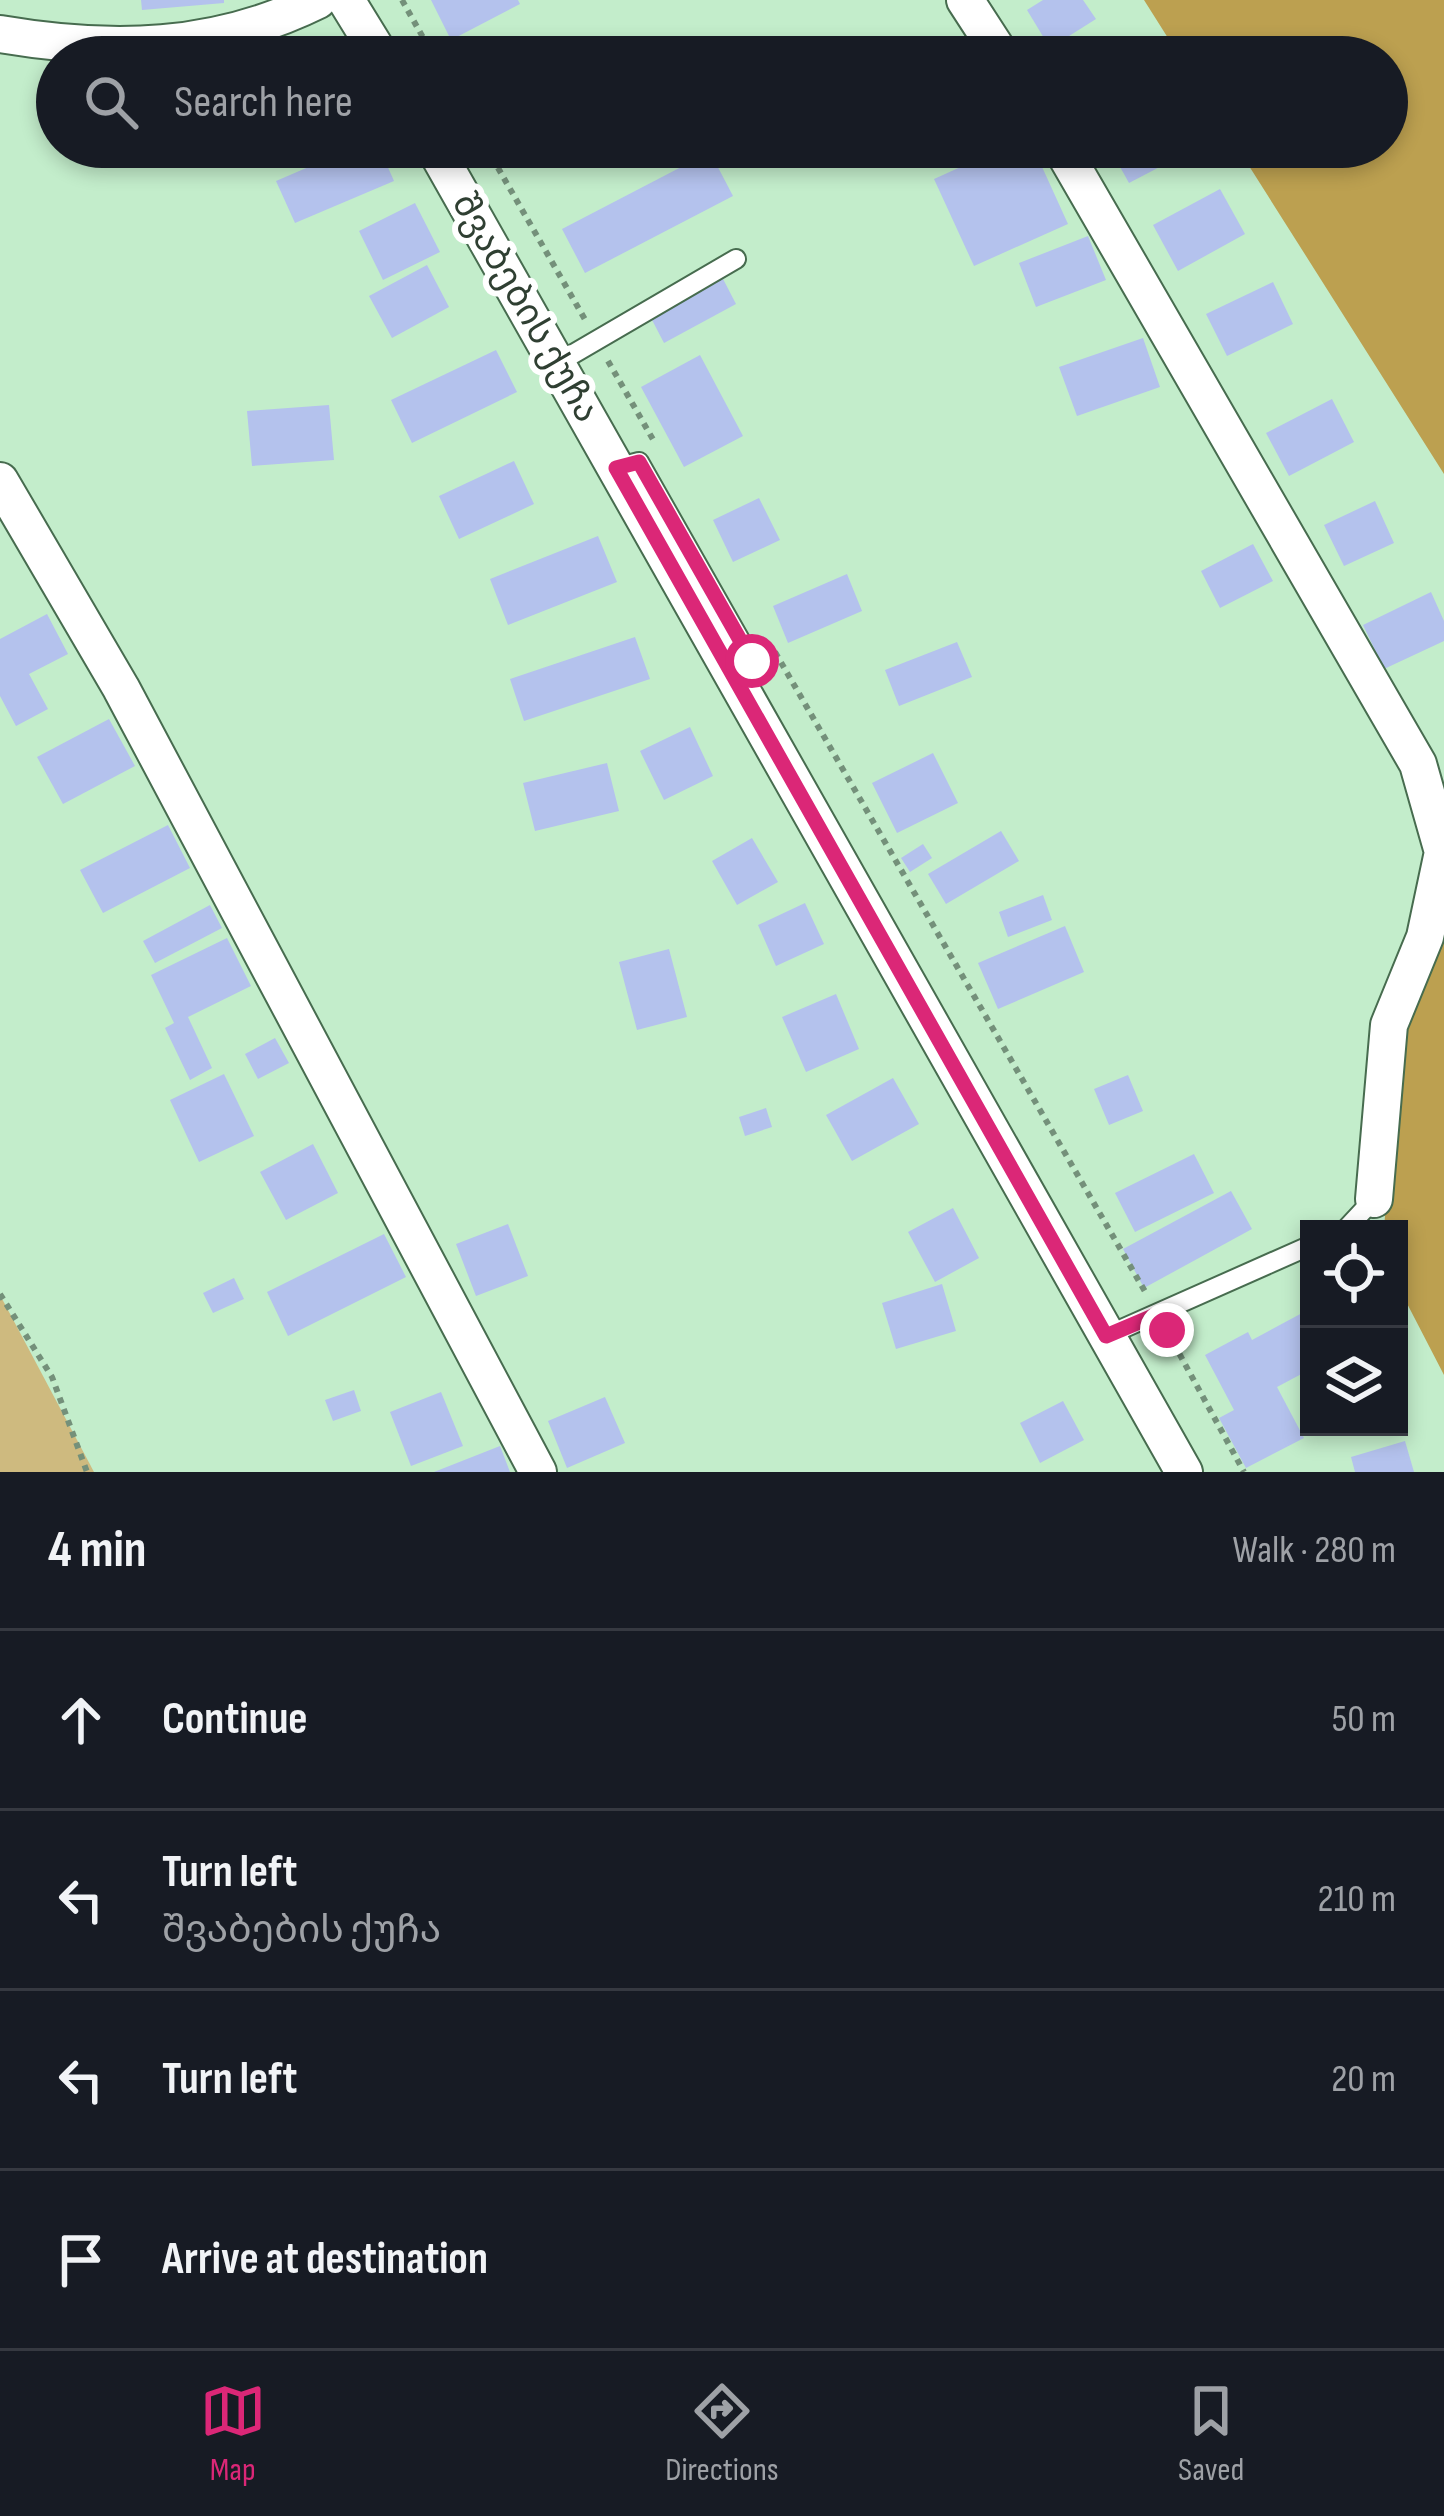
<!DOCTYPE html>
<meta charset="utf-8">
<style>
body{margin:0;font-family:"Sofia Sans Condensed","Noto Sans Georgian",sans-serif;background:#20242c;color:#f1f3f6}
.controls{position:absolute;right:36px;bottom:36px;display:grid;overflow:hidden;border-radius:0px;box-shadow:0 6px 18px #0003}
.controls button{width:108px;height:108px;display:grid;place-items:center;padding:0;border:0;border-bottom:3px solid #363941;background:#171b24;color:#f1f3f6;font:60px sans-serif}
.stop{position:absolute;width:36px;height:36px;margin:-27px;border:9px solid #db2777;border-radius:50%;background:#fff}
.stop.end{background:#db2777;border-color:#fff;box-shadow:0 3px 12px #0008}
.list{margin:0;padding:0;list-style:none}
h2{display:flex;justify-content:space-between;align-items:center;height:156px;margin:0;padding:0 48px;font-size:51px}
h2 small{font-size:39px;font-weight:400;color:#9ea1a6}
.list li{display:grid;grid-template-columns:78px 1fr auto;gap:36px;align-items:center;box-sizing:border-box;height:180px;padding:0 48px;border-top:3px solid #363941}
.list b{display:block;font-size:45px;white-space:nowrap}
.list p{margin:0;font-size:39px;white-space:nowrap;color:#9ea1a6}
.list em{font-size:39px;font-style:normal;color:#9ea1a6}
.icon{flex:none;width:66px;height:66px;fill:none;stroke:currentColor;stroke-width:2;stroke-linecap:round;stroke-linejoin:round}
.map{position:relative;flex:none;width:1444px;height:1472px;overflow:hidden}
.search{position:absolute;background:#171b24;box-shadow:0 6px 18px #0003;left:36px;right:36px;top:36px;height:132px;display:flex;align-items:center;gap:30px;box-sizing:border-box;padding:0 42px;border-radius:66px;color:#9ea1a6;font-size:45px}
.sheet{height:876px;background:#171b24}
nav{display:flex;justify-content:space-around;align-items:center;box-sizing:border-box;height:168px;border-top:3px solid #363941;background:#171b24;font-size:33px;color:#9ea1a6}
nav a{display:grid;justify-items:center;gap:6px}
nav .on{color:#db2777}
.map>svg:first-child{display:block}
.green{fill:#ceba7f}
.forest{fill:#bca050}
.building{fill:#b4c2ed}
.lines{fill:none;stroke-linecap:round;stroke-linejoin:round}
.lane-casing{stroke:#476c4f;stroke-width:22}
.street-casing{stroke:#476c4f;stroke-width:40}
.path{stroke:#74907a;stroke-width:6;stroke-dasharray:6 6;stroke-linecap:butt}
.lane{stroke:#fff;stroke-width:18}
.street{stroke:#fff;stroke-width:36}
.route{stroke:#db2777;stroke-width:15}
.labels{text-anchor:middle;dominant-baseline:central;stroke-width:12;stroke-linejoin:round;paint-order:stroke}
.street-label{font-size:36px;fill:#2f3f32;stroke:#fff}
</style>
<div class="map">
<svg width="1444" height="1472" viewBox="0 0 1444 1472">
<rect width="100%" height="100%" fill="#c3edcb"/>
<polygon class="green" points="0,1295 94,1472 0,1472"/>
<g class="forest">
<polygon points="1144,0 1444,0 1444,474 1237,147 1387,147 1387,57 1180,57"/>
<polygon points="1444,915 1444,1375 1399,1288 1399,1229 1384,1229 1399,1026"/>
</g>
<g class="building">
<polygon points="141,0 224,0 224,3 142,10"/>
<polygon points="431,0 518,0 520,4 451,40"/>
<polygon points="1043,0 1083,0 1096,19 1050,48 1027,10"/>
<polygon points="355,147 379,147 394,181 295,223 276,181"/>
<polygon points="1005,147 1033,147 1068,224 974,266 934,179"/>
<polygon points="1109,147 1198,147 1129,183"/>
<polygon points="710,152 733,196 585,273 562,229"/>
<polygon points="1220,189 1245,234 1178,271 1153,225"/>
<polygon points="415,203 440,252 383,280 359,231"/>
<polygon points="1088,236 1106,280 1036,307 1019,263"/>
<polygon points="427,265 449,307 392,338 369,296"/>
<polygon points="722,277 736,304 664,343 650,316"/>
<polygon points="1273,282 1293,324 1227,356 1206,314"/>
<polygon points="1143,338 1160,387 1077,416 1059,367"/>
<polygon points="496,350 517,392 412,443 391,400"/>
<polygon points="700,355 743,436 684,467 641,387"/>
<polygon points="1332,399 1354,442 1289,476 1266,433"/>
<polygon points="329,405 334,460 252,466 247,411"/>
<polygon points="514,461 534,504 459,539 439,496"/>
<polygon points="759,498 780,540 733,562 713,520"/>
<polygon points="1375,501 1394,543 1344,566 1324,525"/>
<polygon points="598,536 617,582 508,625 490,579"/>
<polygon points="1253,544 1273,581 1220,608 1201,571"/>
<polygon points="847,574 862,611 788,643 773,606"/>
<polygon points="1431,592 1444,621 1444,641 1384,669 1363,625"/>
<polygon points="47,614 68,654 29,674 48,709 16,726 0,696 0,639"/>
<polygon points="635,637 650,679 524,721 510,679"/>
<polygon points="957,642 972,677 899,706 885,670"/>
<polygon points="109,719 135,766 63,804 37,757"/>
<polygon points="690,727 713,776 664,800 640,751"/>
<polygon points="933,753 958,803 897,833 872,783"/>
<polygon points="607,763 619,811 535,831 523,783"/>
<polygon points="168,825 190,868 103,913 80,870"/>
<polygon points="1001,831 1019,861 946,904 928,874"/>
<polygon points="752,838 778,882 737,905 712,861"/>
<polygon points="923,844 932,858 910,872 901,858"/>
<polygon points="1043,895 1052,920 1008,937 999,912"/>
<polygon points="805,903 824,944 776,966 758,925"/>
<polygon points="210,905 222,928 155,963 143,941"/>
<polygon points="1065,926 1084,972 998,1009 978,963"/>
<polygon points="227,938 251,986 188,1017 212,1068 190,1080 165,1028 174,1023 151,975"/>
<polygon points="669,949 687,1017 637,1030 619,962"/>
<polygon points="836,994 859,1049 806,1072 782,1017"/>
<polygon points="275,1038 289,1063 258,1079 245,1054"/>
<polygon points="224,1074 254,1136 199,1162 170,1100"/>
<polygon points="1128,1075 1143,1111 1109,1125 1094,1089"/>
<polygon points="893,1078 919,1124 852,1161 826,1115"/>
<polygon points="766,1108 772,1127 745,1136 739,1117"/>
<polygon points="313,1144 338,1193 286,1220 260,1172"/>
<polygon points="1194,1154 1214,1193 1135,1232 1115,1193"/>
<polygon points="1231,1191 1252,1229 1144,1288 1123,1249"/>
<polygon points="953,1208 979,1258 935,1282 908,1232"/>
<polygon points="508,1224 528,1276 476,1296 456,1244"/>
<polygon points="384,1234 406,1277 288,1336 267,1292"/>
<polygon points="234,1278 244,1299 213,1313 203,1293"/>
<polygon points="942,1284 956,1331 896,1349 882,1303"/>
<polygon points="1304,1312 1309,1370 1277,1387 1304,1438 1246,1468 1219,1418 1234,1410 1205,1355 1248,1332 1252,1340"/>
<polygon points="354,1390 361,1411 333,1421 325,1400"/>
<polygon points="441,1392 463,1446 411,1466 390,1412"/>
<polygon points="605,1397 625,1443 567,1468 548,1421"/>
<polygon points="1063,1401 1084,1440 1040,1463 1020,1423"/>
<polygon points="1405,1441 1414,1472 1355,1472 1351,1457"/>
<polygon points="500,1446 510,1472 434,1472"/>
</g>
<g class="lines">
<defs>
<g id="lane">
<polyline points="556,364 736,259"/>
<polyline points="616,468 639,462 752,661"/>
<polyline points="1346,1229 1374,1199"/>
<polyline points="1106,1336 1309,1246"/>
</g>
<g id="street">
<polyline points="346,0 381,57"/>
<polyline points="965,0 1002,57"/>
<path d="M 0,34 C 111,53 215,51 318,0"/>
<polyline points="434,147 1184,1472"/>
<polyline points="1061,147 1418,764 1443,852 1425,937 1389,1025 1374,1199"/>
<polyline points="0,481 121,688 538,1472"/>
</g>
</defs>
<use href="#lane" class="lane-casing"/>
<use href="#street" class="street-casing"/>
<g class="path">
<polyline points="402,0 434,57"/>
<polyline points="486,147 587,323"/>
<polyline points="608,361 655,443"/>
<polyline points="775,652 1147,1295"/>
<polyline points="0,1294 52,1377 87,1472"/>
<polyline points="1168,1333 1244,1472"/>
</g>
<use href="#lane" class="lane"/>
<use href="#street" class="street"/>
</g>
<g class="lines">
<polyline class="route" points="752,661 639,462 616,468 1106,1336 1158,1314 1167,1330"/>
</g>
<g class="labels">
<g class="street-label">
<text transform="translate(525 308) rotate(60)">შვაბების ქუჩა</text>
</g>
</g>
</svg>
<div class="controls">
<button><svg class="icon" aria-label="locate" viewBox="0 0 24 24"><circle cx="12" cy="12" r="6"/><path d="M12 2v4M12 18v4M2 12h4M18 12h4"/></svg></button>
<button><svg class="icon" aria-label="layers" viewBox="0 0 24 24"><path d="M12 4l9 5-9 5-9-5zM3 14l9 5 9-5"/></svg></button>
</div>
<div class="stop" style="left:752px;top:661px"></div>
<div class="stop end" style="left:1167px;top:1330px"></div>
<div class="search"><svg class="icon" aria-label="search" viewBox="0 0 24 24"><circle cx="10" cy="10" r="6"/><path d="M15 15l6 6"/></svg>Search here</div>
</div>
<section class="sheet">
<h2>4 min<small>Walk · 280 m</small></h2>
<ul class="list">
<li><svg class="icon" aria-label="ahead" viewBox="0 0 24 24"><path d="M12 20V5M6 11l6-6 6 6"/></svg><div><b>Continue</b></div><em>50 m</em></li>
<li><svg class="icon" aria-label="left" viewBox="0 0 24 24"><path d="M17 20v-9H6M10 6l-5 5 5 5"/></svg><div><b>Turn left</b><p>შვაბების ქუჩა</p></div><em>210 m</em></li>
<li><svg class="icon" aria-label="left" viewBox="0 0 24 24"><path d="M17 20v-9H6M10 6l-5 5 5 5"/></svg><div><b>Turn left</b></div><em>20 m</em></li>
<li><svg class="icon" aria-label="arrive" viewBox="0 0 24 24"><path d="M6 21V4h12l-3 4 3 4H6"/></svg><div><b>Arrive at destination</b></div></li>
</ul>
</section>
<nav>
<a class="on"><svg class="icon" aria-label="map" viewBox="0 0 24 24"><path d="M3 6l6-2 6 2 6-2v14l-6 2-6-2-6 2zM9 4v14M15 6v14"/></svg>Map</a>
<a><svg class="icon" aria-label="directions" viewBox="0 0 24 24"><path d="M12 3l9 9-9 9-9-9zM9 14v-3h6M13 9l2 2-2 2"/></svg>Directions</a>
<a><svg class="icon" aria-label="saved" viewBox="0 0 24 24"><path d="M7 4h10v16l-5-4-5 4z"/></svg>Saved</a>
</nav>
